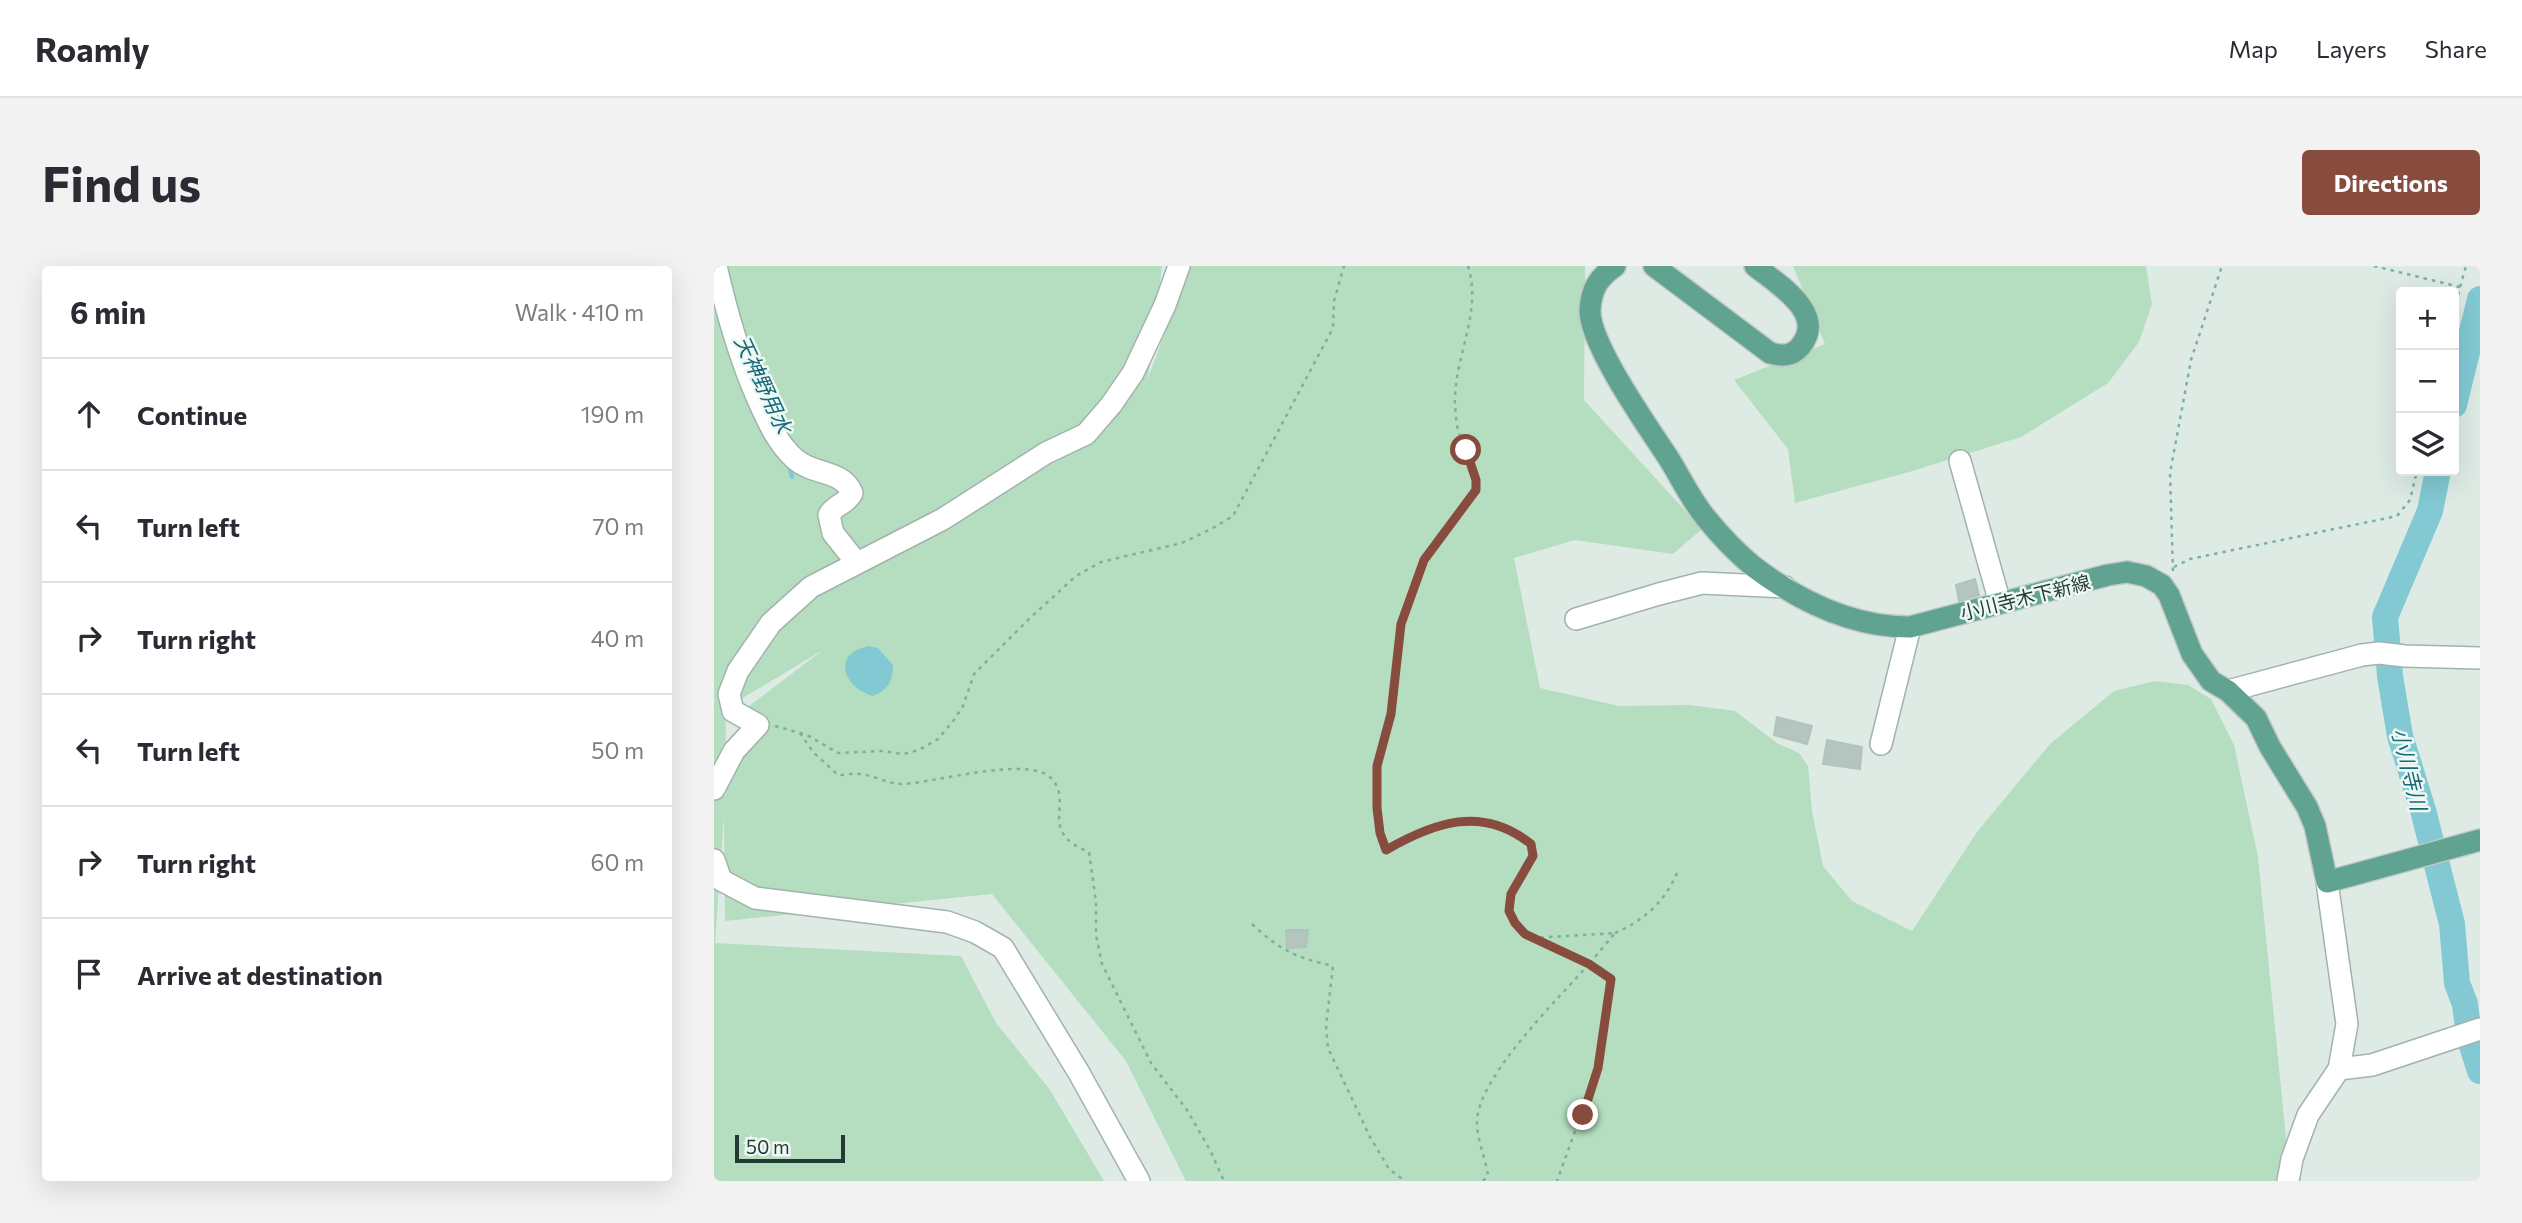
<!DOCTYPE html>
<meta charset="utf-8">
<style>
body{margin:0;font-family:Commissioner,"Noto Sans JP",sans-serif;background:#f2f2f3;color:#2b2b33}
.controls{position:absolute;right:21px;top:21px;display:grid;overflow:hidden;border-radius:7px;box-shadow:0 7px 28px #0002}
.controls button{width:63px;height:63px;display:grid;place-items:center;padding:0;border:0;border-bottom:2px solid #e1e1e2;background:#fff;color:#2b2b33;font:35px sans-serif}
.scale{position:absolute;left:21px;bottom:18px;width:110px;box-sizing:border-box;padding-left:7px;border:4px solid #1f3b33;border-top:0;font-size:19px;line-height:24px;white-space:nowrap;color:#1f3b33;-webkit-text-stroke:5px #eef7f3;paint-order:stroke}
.stop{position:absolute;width:21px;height:21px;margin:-16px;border:5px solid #884c3f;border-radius:50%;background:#fff}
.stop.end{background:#884c3f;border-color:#fff;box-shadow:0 2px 7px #0008}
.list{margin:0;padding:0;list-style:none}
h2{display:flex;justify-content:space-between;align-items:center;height:91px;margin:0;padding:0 28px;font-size:30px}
h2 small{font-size:23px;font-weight:400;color:#7c7c81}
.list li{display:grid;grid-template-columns:46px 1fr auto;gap:21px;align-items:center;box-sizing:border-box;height:112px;padding:0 28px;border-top:2px solid #e1e1e2}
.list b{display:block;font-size:26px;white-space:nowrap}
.list em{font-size:23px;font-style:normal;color:#7c7c81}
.icon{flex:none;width:38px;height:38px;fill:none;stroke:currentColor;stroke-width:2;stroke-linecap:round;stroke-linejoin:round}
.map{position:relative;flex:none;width:1766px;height:915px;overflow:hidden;border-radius:7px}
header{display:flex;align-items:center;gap:42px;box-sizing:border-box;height:98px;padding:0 35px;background:#fff;border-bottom:2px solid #e1e1e2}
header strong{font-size:33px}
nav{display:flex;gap:38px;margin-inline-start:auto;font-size:24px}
.intro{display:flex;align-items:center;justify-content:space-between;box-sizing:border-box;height:168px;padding:0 42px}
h1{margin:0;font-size:49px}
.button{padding:18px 32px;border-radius:7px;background:#884c3f;color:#fff;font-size:24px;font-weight:700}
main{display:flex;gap:42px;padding:0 42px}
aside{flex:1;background:#fff;border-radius:7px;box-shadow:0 7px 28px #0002}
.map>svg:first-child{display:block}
.green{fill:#b5ddbf;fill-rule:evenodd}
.water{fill:#82c9d4}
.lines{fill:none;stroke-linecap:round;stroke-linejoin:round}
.stream{stroke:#82c9d4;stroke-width:4.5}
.river{stroke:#82c9d4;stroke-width:26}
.building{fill:#b3c5be;stroke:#b0c4bc;stroke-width:2}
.minor-casing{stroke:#a1b3ac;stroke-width:24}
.major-casing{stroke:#c0c8c6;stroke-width:24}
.path{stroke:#7cb09f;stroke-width:2.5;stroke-dasharray:3.5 5;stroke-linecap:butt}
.minor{stroke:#fff;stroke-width:21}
.major{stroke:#60a390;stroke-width:21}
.route{stroke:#884c3f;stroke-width:9}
.labels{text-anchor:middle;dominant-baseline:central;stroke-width:5;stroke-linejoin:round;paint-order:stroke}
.street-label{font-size:19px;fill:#1f3b33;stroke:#eef7f3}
.water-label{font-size:21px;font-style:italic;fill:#166b79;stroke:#eef7f3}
</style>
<header>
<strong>Roamly</strong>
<nav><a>Map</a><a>Layers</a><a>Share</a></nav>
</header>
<div class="intro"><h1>Find us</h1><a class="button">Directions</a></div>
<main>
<aside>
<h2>6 min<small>Walk · 410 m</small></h2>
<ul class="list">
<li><svg class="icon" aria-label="ahead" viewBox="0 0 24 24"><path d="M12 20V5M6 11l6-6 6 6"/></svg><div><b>Continue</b></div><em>190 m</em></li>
<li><svg class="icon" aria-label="left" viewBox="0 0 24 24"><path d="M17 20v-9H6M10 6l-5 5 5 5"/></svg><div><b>Turn left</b></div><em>70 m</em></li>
<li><svg class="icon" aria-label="right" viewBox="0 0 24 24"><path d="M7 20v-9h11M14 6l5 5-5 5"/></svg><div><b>Turn right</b></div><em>40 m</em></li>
<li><svg class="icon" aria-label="left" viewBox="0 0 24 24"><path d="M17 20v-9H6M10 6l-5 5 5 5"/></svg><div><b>Turn left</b></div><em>50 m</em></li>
<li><svg class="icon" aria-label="right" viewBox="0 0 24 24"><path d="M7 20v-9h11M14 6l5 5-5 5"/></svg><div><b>Turn right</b></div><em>60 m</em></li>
<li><svg class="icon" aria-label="arrive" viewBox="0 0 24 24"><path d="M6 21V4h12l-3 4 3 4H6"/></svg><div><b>Arrive at destination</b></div></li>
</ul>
</aside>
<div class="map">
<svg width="1766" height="915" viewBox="0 0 1766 915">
<rect width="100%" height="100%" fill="#deebe5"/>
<g class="green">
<path d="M 0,0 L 448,0 L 434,112 L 476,0 L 871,0 L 870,134 L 988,263 L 959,288 L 861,274 L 800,292 L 826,422 L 905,440 L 976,439 L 1021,445 L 1063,477 L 1085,487 L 1094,500 L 1098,545 L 1109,600 L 1138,635 L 1198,665 L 1263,566 L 1337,477 L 1400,425 L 1441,415 L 1474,419 L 1497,433 L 1520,479 L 1544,591 L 1575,902 L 1575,915 L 472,915 L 412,795 L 278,628 L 11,655 L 10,549 L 1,677 L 247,690 L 282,757 L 336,824 L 390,915 L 0,915 ZM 109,384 L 35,440 L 11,531 L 12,442 Z"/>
<polygon points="1079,0 1432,0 1438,38 1425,76 1394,117 1307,171 1195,206 1081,237 1074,183 1020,114 1111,78"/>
</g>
<path class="water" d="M 155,380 L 164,382 L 179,399 C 179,414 174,424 159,430 C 129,422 117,387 155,380 Z"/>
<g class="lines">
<polyline class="stream" points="75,198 78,211"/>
<g class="river">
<polyline points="1740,139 1766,33"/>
<polyline points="1724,205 1716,245 1671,351 1676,410 1686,470 1709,544 1738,658 1743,717 1751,738 1755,770 1766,805"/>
</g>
</g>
<g class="building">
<polygon points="1261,313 1265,329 1245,335 1242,319"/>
<polygon points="1063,451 1098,460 1093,478 1060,469"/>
<polygon points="1113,474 1148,481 1146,503 1109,498"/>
<polygon points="572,664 594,664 592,681 573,682"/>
</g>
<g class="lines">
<defs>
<g id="minor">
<path d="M 2,0 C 13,48 26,94 46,138 C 55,158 65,179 81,193 C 100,210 128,203 138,227 C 133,238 120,239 115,249 L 119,267 L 142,296"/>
<polyline points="1246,195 1286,337"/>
<polyline points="862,353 945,328 988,317 1071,321"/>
<polyline points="1514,425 1648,389 1665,387 1691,390 1766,392"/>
<polyline points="1167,478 1196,361"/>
<polyline points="0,523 20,485 44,459 19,445 15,428 24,405 57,357 97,321 229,253 332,187 372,168 397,139 419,107 451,39 465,0"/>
<polyline points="0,594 7,614 41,632 233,656 261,666 289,682 365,807 425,915"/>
<polyline points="1625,803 1658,799 1766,763"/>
<polyline points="1574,915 1578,893 1594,849 1625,803 1633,758 1613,616"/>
</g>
<g id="major">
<path d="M 901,0 C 885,11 877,23 876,44 C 875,78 935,162 955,193 C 967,212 977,234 992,252 C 1005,268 1024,288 1040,301 C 1085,335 1139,361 1196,361 L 1394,309 L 1413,306 L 1432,310 L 1448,319 L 1455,329 L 1478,388 L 1497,415 L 1514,425 L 1542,452 L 1556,481 L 1593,541 L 1601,560 L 1613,616 L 1766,574"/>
<path d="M 940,0 L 1056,87 C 1068,90 1077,91 1086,81 C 1114,47 1063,18 1041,0"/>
</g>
</defs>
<use href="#minor" class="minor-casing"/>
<use href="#major" class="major-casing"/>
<g class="path">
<path d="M 754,0 C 769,47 739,92 741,140 C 742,148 742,159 745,167 C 751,186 763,204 762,224 L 710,294 L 687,358 L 677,448 L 663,500 L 663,542 L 666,567 L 672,584 C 721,556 769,539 817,578 L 819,591 L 797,628 L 795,645 L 811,668 L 875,698 L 901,667 L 820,672"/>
<polyline points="1660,0 1746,21 1740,49"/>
<polyline points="1746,21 1752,0"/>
<polyline points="1460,301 1476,293 1683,250 1696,234 1703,205"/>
<polyline points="1459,305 1456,207 1477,94 1508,0"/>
<polyline points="61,460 93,469 124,487 168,485 189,488 205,484 224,473 240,454 249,440 260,408 315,353 362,310 387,296 468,277 499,262 519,250 619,62 620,35 630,0"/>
<path d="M 86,467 L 99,486 L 124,509 C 131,509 139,507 146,508 C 160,509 173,518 188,518 C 220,517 314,489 337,512 C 361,537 322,565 375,586 L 382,636 L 382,669 L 388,698 L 437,797 L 473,844 L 496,884 L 510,915"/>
<path d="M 538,658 C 567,685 581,691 619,700 L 612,760 L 614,782 L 656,871 L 675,903 L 691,915"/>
<path d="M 901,667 C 930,654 950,637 963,607"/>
<path d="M 769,915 L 774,909 C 771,891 763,874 763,856 C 763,812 845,732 875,698 L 897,713 L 884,802 L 843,915"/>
</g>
<use href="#minor" class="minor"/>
<use href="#major" class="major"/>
</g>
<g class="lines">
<path class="route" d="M 752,184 L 762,214 L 762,224 L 710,294 L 687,358 L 677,448 L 663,500 L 663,542 L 666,567 L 672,584 C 721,556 768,539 817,578 L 819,590 L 797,628 L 795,645 L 801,657 L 811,668 L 875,698 L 897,713 L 884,802 L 869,849"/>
</g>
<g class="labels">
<g class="street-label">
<text transform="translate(1311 331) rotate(-14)">小川寺木下新線</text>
</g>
<g class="water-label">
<text transform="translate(50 118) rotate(65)">天神野用水</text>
<text transform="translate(1696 503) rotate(76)">小川寺川</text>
</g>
</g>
</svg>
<div class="controls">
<button>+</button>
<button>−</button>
<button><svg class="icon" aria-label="layers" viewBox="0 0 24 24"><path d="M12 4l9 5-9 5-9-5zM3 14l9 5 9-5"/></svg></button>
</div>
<div class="scale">50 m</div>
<div class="stop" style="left:752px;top:184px"></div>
<div class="stop end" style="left:869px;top:849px"></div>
</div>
</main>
